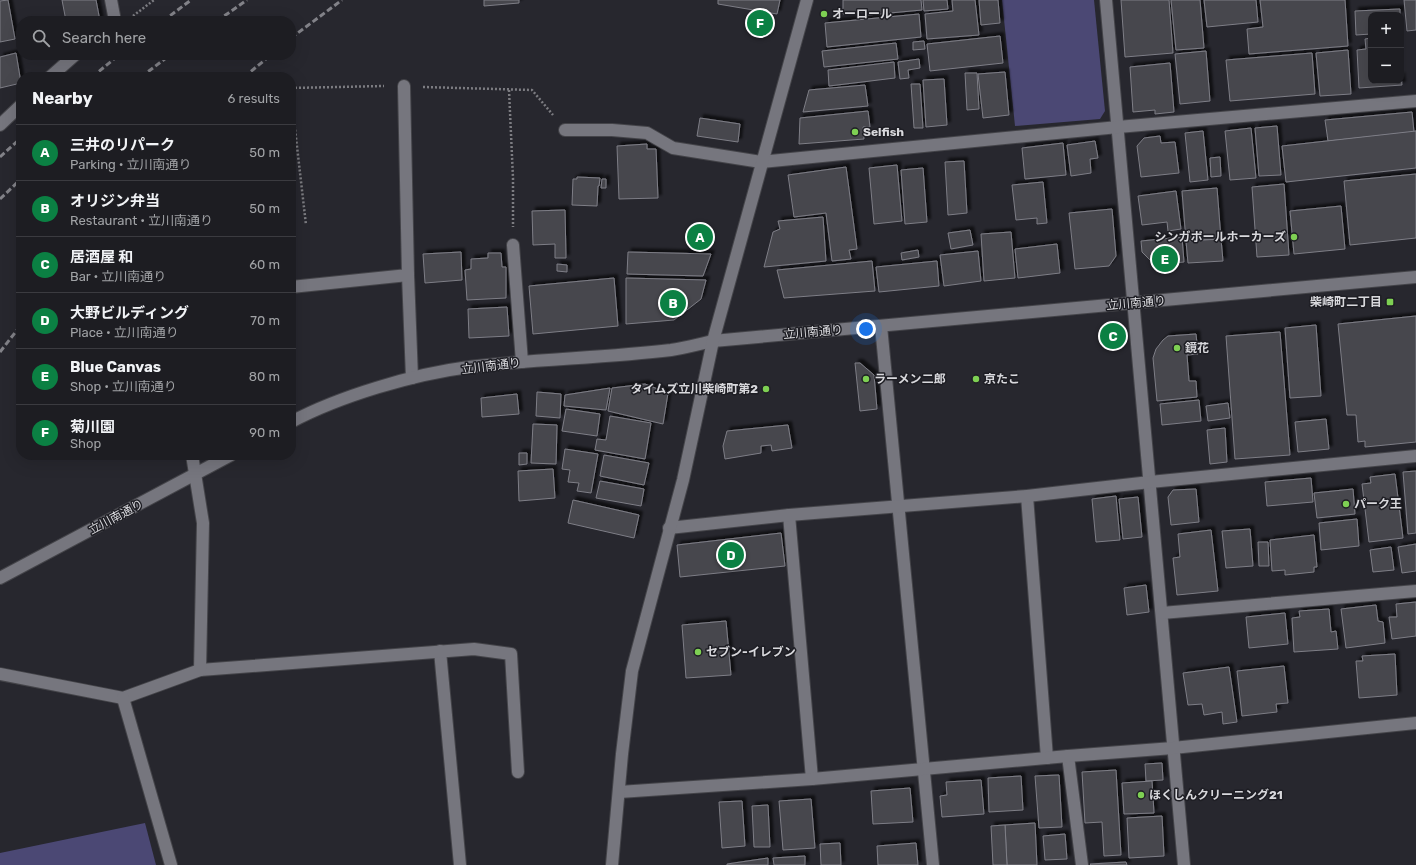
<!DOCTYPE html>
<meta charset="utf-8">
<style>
body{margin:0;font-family:Rubik,"Noto Sans JP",sans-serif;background:#2a2a2f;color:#f1f3f6}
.controls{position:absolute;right:12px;top:12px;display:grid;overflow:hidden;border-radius:8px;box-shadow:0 4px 16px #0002}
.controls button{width:36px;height:36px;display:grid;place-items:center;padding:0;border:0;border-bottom:1px solid #3b3b40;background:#1d1d22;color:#f1f3f6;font:20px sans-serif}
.you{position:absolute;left:866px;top:329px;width:14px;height:14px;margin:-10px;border:3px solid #fff;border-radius:50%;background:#1a73e8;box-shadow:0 0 0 6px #1a73e833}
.badge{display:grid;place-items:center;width:26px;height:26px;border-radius:50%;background:#0b8043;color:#fff;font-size:13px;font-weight:700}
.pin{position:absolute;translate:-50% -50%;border:2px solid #fff;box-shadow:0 1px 4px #0006}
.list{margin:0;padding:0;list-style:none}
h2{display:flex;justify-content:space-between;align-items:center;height:52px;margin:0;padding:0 16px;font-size:17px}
h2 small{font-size:13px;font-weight:400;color:#a0a2a5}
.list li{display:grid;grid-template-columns:26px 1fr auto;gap:12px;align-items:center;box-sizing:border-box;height:56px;padding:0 16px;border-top:1px solid #3b3b40}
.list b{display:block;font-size:15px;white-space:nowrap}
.list p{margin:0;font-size:13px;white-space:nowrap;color:#a0a2a5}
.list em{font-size:13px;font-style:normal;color:#a0a2a5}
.icon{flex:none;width:22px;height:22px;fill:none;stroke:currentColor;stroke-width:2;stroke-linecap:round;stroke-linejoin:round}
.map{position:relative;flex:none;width:1416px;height:865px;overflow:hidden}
.search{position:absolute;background:#1d1d22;box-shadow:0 4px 16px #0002;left:16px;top:16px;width:280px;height:44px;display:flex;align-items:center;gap:10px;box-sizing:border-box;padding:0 14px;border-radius:16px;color:#a0a2a5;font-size:15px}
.panel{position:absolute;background:#1d1d22;box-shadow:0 4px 16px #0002;left:16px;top:72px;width:280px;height:388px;border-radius:16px}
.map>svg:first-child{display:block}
.green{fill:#4b4874}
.building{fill:#46464d;stroke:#7e7e86;filter:url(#shadow)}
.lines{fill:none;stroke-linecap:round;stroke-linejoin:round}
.minor-casing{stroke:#444449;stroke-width:14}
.path{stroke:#7c7c81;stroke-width:2.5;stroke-dasharray:2 2;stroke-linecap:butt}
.minor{stroke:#76767e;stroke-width:12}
.rail{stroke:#828288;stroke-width:3;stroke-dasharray:6 3;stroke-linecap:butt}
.poi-dot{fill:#7ed053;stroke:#1e1e24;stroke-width:1.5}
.labels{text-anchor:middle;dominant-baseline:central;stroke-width:3;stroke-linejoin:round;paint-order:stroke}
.poi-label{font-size:12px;font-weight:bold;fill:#d8d8dc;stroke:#1e1e24;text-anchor:start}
.street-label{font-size:12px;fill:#d8d8dc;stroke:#1e1e24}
</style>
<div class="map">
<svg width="1416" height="865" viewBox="0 0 1416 865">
<defs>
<filter id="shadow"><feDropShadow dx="3.5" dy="-3.5" stdDeviation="1" flood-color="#0009"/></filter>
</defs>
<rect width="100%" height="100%" fill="#27272e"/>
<g class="green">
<polygon points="1002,0 1094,0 1105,111 1100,119 1015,126"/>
<polygon points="145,823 156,865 0,865 0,853"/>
</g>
<g class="building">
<polygon points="8,0 15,39 0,42 0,1"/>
<polygon points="62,0 96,0 100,21 66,21"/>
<polygon points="484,0 519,0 519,3 484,6"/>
<polygon points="718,0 780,0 777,14 718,4"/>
<polygon points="843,0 921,0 922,10 868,15 868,11 843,14"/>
<polygon points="923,0 947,0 948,9 924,11"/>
<polygon points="952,0 975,0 979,35 927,39 925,14 953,11"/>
<polygon points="979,0 998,0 1000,23 981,25"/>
<polygon points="1121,0 1169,0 1173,53 1125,57"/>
<polygon points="1171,0 1200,0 1204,48 1176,50"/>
<polygon points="1204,0 1256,0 1258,22 1207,27"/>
<polygon points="1260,0 1345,0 1348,46 1249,54 1247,29 1263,27"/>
<polygon points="1404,0 1416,0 1416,30 1407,31"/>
<polygon points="1400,9 1400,15 1371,15 1371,34 1356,35 1355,11"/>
<polygon points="919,14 921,37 827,47 825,23"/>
<polygon points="1000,36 1003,63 930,71 927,44"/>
<polygon points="1371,38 1371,81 1401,81 1401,76 1402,85 1359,88 1357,50 1366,49 1365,39"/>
<polygon points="924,41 925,49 913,50 913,42"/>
<polygon points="896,43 898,59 824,67 822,51"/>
<polygon points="1348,50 1351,94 1320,96 1316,53"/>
<polygon points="1206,51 1210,101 1180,104 1175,54"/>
<polygon points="16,53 21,83 0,88 0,57"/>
<polygon points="1312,53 1315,94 1230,101 1226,60"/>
<polygon points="919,59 920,68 908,70 909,78 900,79 898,62"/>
<polygon points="894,62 895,78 829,86 828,70"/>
<polygon points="1170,63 1174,112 1155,114 1155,110 1133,112 1130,67"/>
<polygon points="1005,72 1009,115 983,118 978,74"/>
<polygon points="965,73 977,73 979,109 967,110"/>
<polygon points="944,79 947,125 926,127 923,80"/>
<polygon points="911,84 920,84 923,128 914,128"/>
<polygon points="865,85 868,106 803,112 809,90"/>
<polygon points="868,111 870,127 863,127 864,139 799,144 800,118"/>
<polygon points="1412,112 1414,132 1328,141 1325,120"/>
<polygon points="700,118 740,124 738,142 697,136"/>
<polygon points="1277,126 1281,175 1259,176 1255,128"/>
<polygon points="1251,128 1256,178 1230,180 1225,131"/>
<polygon points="1203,131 1208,180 1190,182 1185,133"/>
<polygon points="1416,131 1416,168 1286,182 1282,146"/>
<polygon points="1160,136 1161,143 1175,142 1179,173 1141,177 1137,146 1144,138"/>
<polygon points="1095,141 1098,158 1090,159 1091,173 1071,176 1067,145"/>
<polygon points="1063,143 1066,175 1025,179 1022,148"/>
<polygon points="647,144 647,149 656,149 658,198 619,199 617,146"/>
<polygon points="1220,157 1221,176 1211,177 1210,158"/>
<polygon points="964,161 967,213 948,215 945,162"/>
<polygon points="897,165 902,221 874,224 869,168"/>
<polygon points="846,167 857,249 849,250 851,259 832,261 826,213 794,217 788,175"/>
<polygon points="923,168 927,222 905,224 901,170"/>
<polygon points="1416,174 1416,238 1350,245 1344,181"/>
<polygon points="577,177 600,178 599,186 598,186 597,206 572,205 573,179 577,179"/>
<polygon points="602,179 606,179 606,188 601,188"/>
<polygon points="1043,182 1047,223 1037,224 1037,218 1016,220 1012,185"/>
<polygon points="1284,184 1289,255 1257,257 1252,187"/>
<polygon points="1217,188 1221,239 1186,241 1182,191"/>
<polygon points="1176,191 1181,229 1168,231 1167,222 1142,225 1138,196"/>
<polygon points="1341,206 1345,249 1294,254 1290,211"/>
<polygon points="1112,209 1116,256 1109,266 1075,269 1069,213"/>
<polygon points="565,210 566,258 555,258 555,244 533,245 532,211"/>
<polygon points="823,217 826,261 764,267 773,232 780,229 778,221"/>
<polygon points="970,230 973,245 951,249 948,233"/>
<polygon points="1011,232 1015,278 984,281 981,234"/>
<polygon points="1182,237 1184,262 1155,265 1142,252 1141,241"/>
<polygon points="1221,239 1223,261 1188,263 1186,241"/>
<polygon points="1057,244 1060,273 1018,278 1015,249"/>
<polygon points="918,250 919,257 902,260 901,253"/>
<polygon points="978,251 981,281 944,286 940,255"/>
<polygon points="461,252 462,280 425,283 423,254"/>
<polygon points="628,252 711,254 703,276 627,274"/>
<polygon points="488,253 501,253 502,267 506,267 506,298 467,300 465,270 471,269 471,259 488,258"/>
<polygon points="872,261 875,291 784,298 777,270"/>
<polygon points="937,261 939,286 879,292 876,267"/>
<polygon points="557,264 567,265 567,272 557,271"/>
<polygon points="614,278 618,326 533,334 529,286"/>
<polygon points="626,278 706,280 701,299 674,320 626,324"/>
<polygon points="507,307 509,336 469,338 468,309"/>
<polygon points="1416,316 1416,442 1365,447 1365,441 1358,442 1356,415 1347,415 1338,324"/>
<polygon points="1316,325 1321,396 1290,398 1285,328"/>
<polygon points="1280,332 1290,455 1235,459 1226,336"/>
<polygon points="1196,334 1198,354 1187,355 1189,381 1196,381 1197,397 1157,401 1153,358 1156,349 1163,340 1168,336"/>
<polygon points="855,363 860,363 874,375 877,409 860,411"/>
<polygon points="645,384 668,393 663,424 608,411 612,388"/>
<polygon points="610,388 606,410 564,406 565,395"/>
<polygon points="537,392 561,394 560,418 536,416"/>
<polygon points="517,394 519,414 482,417 481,398"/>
<polygon points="1199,400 1201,421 1162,425 1160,404"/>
<polygon points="1228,403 1230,418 1208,421 1206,406"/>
<polygon points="566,409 600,414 597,436 562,431"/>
<polygon points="610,416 651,423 645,459 595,450 597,439 606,440"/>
<polygon points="1326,419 1329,449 1298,452 1295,422"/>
<polygon points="533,424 557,425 556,464 531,463"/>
<polygon points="788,425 792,448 772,451 771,445 761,446 761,453 725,459 723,446 727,431"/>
<polygon points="1225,428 1227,462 1210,464 1207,430"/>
<polygon points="565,449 598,454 591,493 577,491 579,483 568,482 570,470 562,469"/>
<polygon points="519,453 527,453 527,464 519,465"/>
<polygon points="604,455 649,463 644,485 600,476"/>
<polygon points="553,469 555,498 519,501 518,471"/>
<polygon points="1416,471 1416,533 1408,534 1403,472"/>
<polygon points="1395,474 1403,538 1369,542 1362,484 1371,483 1370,477"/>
<polygon points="1311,478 1313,502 1267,506 1265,482"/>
<polygon points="600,481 644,489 641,506 596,498"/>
<polygon points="1196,489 1199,522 1171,525 1168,497 1173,490"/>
<polygon points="1353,489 1355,514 1317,518 1314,493"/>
<polygon points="1116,496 1120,540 1096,542 1092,499"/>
<polygon points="1138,497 1142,537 1123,539 1119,499"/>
<polygon points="573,500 639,515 634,538 568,523"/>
<polygon points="1357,519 1359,546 1321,550 1319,523"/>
<polygon points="1250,529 1253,566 1226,568 1222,531"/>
<polygon points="1211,530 1218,591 1177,595 1173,558 1180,557 1178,534"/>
<polygon points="781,533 785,566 680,577 677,545"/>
<polygon points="1314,535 1317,567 1314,567 1314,572 1285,575 1285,570 1272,571 1270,540"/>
<polygon points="1258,542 1268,542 1269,566 1259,566"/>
<polygon points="1416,544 1416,571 1402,573 1398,547"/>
<polygon points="1391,547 1394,570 1373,572 1370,550"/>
<polygon points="1146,585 1149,612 1127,615 1124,588"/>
<polygon points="1416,602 1416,636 1392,639 1389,617 1397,617 1396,604"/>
<polygon points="1376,605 1378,621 1383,622 1385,643 1346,648 1341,609"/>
<polygon points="1329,609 1331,632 1336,631 1338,649 1294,652 1292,618 1300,617 1299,611"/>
<polygon points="1285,613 1288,644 1249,648 1246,617"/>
<polygon points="726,621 731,675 686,678 682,625"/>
<polygon points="1395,654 1397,695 1359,698 1356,661 1363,661 1362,656"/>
<polygon points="1284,666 1288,703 1276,704 1277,712 1242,716 1237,671"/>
<polygon points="1229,667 1237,722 1223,724 1222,712 1204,715 1202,704 1188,705 1183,673"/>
<polygon points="1162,763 1163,780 1146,781 1145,764"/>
<polygon points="1116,770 1121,855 1104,856 1102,822 1085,823 1082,772"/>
<polygon points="1059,775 1062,827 1039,828 1035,776"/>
<polygon points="1021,776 1023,810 989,812 988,778"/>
<polygon points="981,780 984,814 942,817 940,796 947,795 946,782"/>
<polygon points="1152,781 1154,813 1124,814 1122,783"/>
<polygon points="910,788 913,822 873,824 871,791"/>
<polygon points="811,799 815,848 783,850 779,801"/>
<polygon points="742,801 745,846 722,848 719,802"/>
<polygon points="768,805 770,847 754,847 752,806"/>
<polygon points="1162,816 1164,856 1129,858 1127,818"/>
<polygon points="1035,823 1037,865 1007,865 1005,825"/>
<polygon points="1005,825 1007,865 993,865 991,826"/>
<polygon points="1065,834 1067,859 1045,860 1043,836"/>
<polygon points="840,843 841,865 821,865 820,844"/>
<polygon points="916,843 918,865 878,865 877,846"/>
<polygon points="805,856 805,865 774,865 773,858"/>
<polygon points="768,858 768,865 727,865 727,864"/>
<polygon points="1126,862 1127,865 1091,865 1090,864"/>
</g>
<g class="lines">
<defs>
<g id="minor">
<polyline points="111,0 115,21"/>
<polyline points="1106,0 1184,865"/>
<polyline points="50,77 75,55"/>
<polyline points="0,125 21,105"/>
<polyline points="565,130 612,130 647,133 673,148 761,162 1118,127 1416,101"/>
<polyline points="513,245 522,362"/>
<polyline points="408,275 412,378"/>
<polyline points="291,287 408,275 404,86"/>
<polyline points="881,326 933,865"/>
<path d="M 291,422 C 340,396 414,374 469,367 C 536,359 604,358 671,350 C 685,348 699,344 713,341 L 1416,277"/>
<polyline points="1027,496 1047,758"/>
<polyline points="789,515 812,779"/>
<polyline points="669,528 789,515 1027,496 1150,482 1416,456"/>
<polyline points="0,578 231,455"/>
<polyline points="1162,613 1416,591"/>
<polyline points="440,651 460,865"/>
<polyline points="200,670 474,649 511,654 518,772"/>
<polyline points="0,674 123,698 200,670 203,523 192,455"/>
<polyline points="123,698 171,865"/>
<polyline points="1068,756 1082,865"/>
<polyline points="619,792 812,779 1068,756 1173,748 1416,723"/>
<polyline points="612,865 622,754 632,671 683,480 713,341 807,0"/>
</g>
</defs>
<use href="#minor" class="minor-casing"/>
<g class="path">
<polyline points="133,16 154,0"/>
<polyline points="423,87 532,90 553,115"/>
<polyline points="291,88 384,86"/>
<polyline points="509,90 513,178 513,227"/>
<polyline points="291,94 306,225"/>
</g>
<use href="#minor" class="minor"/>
<g class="rail">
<polyline points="163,21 191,0"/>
<polyline points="217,21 247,0"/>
<polyline points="291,38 342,0"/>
<polyline points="92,77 119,55"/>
<polyline points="141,77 170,55"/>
<polyline points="244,77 271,55"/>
<polyline points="0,157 21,138"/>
<polyline points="0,199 21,179"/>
<polyline points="0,352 21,325"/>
</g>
</g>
<g class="poi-dot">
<circle cx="824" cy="14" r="4"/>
<circle cx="855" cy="132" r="4"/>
<circle cx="1294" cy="237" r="4"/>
<rect x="1386" y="298" width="8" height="8" rx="2"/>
<circle cx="1177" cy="348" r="4"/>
<circle cx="866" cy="379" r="4"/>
<circle cx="976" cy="379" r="4"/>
<circle cx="766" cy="389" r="4"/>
<circle cx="1346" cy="504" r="4"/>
<circle cx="698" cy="652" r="4"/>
<circle cx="1141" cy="795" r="4"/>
</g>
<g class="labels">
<g class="poi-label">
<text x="832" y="14">オーロール</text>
<text x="863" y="132">Selfish</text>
<text x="1286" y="237" text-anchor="end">シンガポールホーカーズ</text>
<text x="1382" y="302" text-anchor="end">柴崎町二丁目</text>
<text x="1185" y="348">鏡花</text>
<text x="874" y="379">ラーメン二郎</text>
<text x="984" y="379">京たこ</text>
<text x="758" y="389" text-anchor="end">タイムズ立川柴崎町第2</text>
<text x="1354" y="504">パーク王</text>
<text x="706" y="652">セブン-イレブン</text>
<text x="1149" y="795">ほくしんクリーニング21</text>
</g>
<g class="street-label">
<text transform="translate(1136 303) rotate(-5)">立川南通り</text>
<text transform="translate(813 332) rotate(-5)">立川南通り</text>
<text transform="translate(491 366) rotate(-7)">立川南通り</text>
<text transform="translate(116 517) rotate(-28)">立川南通り</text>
</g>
</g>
</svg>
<div class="controls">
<button>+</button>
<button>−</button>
</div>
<div class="you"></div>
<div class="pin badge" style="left:700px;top:237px">A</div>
<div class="pin badge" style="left:673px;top:303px">B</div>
<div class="pin badge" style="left:1113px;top:336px">C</div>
<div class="pin badge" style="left:731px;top:555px">D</div>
<div class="pin badge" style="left:1165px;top:259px">E</div>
<div class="pin badge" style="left:760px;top:23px">F</div>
<div class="search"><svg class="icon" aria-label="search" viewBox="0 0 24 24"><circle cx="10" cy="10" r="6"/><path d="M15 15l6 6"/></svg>Search here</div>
<section class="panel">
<h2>Nearby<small>6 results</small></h2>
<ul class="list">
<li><span class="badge">A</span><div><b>三井のリパーク</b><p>Parking · 立川南通り</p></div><em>50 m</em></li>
<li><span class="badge">B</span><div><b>オリジン弁当</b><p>Restaurant · 立川南通り</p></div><em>50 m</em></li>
<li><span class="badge">C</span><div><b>居酒屋 和</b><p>Bar · 立川南通り</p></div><em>60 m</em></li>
<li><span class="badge">D</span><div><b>大野ビルディング</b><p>Place · 立川南通り</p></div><em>70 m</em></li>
<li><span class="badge">E</span><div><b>Blue Canvas</b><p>Shop · 立川南通り</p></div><em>80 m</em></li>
<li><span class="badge">F</span><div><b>菊川園</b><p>Shop</p></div><em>90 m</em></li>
</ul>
</section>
</div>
